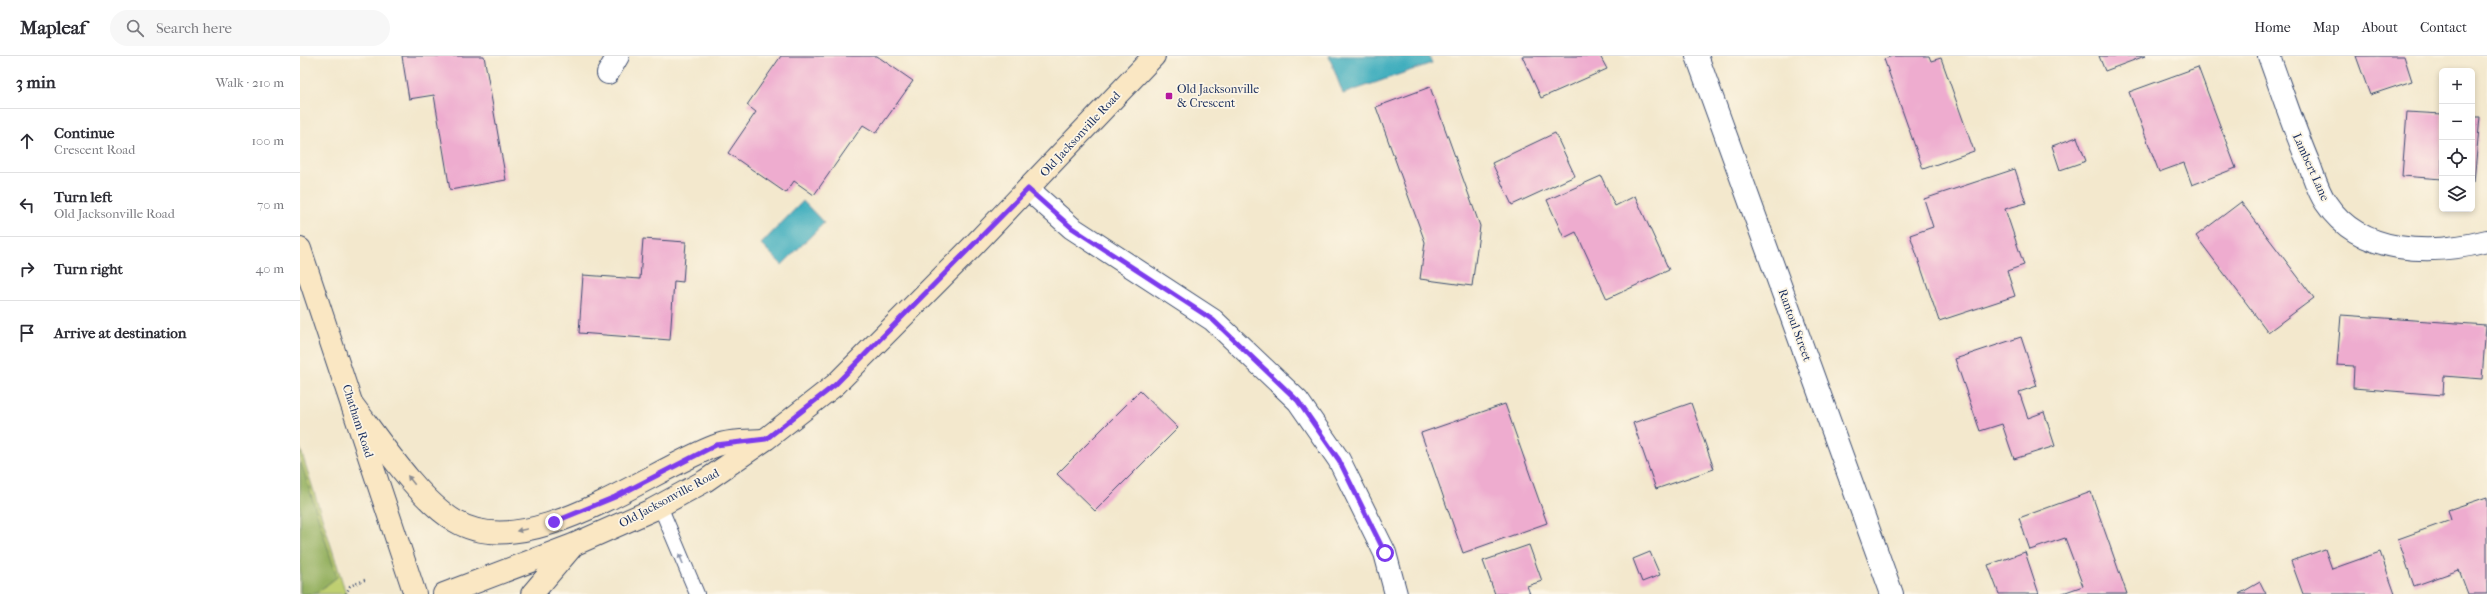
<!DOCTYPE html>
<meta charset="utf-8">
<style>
body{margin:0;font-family:"IM FELL French Canon",serif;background:#f7f7f7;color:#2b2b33}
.controls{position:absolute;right:12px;top:12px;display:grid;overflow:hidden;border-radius:6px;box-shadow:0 2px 6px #0003}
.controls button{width:36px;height:36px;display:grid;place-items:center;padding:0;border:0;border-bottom:1px solid #e1e1e2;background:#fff;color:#2b2b33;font:20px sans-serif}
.stop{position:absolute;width:12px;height:12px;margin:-9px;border:3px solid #7c3aed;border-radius:50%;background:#fff}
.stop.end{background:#7c3aed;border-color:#fff;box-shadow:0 1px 4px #0008}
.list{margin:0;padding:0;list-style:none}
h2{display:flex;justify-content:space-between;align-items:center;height:52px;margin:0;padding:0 16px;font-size:17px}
h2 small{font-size:13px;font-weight:400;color:#7c7c81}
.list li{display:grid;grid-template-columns:26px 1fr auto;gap:12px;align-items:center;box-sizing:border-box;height:64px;padding:0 16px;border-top:1px solid #e1e1e2}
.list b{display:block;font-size:15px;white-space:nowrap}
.list p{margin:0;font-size:13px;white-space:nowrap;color:#7c7c81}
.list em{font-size:13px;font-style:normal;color:#7c7c81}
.icon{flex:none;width:22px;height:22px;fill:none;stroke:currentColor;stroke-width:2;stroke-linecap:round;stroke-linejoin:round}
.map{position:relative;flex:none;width:2187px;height:538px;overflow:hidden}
header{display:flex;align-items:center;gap:24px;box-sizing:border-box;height:56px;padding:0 20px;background:#fff;border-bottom:1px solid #e1e1e2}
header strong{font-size:19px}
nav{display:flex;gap:22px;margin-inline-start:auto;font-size:14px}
.search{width:280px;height:36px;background:#f7f7f7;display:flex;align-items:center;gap:10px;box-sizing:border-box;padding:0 14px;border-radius:22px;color:#7c7c81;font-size:15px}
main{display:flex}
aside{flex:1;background:#fff}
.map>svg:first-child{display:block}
.green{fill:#bfcf71;stroke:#6d7f68}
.forest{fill:#97b263;stroke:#597060}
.water{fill:#40aebe;stroke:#2e6e8e}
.building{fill:#eeaccf}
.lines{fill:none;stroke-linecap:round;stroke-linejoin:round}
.lane-casing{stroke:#3b4b6f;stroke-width:16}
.street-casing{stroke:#3b4b6f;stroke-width:24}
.secondary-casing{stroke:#3b4b6f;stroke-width:24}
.path{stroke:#3b4b6f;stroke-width:2.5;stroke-dasharray:1 3;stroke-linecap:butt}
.lane{stroke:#fff;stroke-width:14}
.street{stroke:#fff;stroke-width:22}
.secondary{stroke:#fae7c3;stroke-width:22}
.oneway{fill:#8a8b90}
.oneway2{fill:#8d97ae}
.route{stroke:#7c3aed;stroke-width:5}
.poi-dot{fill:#b5179e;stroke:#fcf5e5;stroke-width:1.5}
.labels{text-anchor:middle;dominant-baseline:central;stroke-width:3.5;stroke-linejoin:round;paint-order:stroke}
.poi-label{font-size:12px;fill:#1b2f5e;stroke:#fcf5e5;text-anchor:start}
.street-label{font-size:12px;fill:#1b2f5e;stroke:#fcf5e5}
</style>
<header>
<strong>Mapleaf</strong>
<div class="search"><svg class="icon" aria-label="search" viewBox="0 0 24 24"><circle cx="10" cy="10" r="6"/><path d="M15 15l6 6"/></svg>Search here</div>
<nav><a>Home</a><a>Map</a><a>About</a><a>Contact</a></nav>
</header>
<main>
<aside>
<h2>3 min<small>Walk · 210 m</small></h2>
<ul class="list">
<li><svg class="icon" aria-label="ahead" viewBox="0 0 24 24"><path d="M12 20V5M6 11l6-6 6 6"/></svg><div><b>Continue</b><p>Crescent Road</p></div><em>100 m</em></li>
<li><svg class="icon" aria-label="left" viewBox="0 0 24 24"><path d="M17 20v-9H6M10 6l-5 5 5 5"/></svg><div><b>Turn left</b><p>Old Jacksonville Road</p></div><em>70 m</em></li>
<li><svg class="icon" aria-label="right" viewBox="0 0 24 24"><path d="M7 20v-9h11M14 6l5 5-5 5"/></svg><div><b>Turn right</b></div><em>40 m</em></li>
<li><svg class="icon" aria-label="arrive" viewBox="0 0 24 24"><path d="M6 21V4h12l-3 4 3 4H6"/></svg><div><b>Arrive at destination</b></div></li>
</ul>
</aside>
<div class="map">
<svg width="2187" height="538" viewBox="0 0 2187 538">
<rect width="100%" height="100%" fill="#fcf5e5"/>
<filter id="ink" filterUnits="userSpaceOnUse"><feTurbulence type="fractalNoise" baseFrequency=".025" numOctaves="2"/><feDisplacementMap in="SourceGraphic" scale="8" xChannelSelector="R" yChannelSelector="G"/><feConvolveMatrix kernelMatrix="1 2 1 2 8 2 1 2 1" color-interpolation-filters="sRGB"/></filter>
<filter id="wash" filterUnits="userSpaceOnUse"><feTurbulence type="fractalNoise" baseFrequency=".012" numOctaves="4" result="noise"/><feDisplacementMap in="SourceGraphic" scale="16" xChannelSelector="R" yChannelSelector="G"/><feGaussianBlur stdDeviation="0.9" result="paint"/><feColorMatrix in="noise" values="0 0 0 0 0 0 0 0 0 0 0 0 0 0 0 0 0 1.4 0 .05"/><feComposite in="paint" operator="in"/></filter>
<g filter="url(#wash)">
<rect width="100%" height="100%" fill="#f3e8cd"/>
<polygon class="green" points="0,392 46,538 0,538"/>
<polygon class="forest" points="0,403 37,521 15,538 0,538"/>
<g class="water">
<polygon points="1029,0 1129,0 1132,7 1043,38"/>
<polygon points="503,145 524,167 482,209 461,188"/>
</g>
<g id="blocks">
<g class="building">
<polygon points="102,0 184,0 206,124 150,134 134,39 109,43"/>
<polygon points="481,0 577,0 613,25 576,77 563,69 514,139 494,125 486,137 428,97 456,56 447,49"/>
<polygon points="1222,0 1300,0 1307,13 1241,42"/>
<polygon points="1593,0 1629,0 1631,5 1641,2 1674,95 1623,113 1584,3"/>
<polygon points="1799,0 1845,0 1805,15"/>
<polygon points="2056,0 2104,0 2112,25 2070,39"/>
<polygon points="1898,11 1936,112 1892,129 1884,107 1859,116 1829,36"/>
<polygon points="1130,31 1180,170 1172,230 1120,223 1125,186 1076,51"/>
<polygon points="2107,56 2142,58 2142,123 2102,120"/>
<polygon points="2172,61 2180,61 2174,126 2172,125"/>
<polygon points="1255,77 1275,120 1212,149 1192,107"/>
<polygon points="1777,81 1786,105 1760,114 1752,90"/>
<polygon points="1715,113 1726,147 1705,153 1724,209 1707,215 1715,240 1639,265 1610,179 1633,171 1624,143"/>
<polygon points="1301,120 1315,150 1335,140 1369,214 1307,243 1276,176 1264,182 1247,144"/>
<polygon points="1941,146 2014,242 1968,276 1896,180"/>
<polygon points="343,183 386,186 383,226 374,225 370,284 279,277 283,219 340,223"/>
<polygon points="2041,259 2186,269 2182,323 2144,320 2143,339 2053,332 2054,310 2037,309"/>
<polygon points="1721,281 1737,330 1719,336 1728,362 1744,356 1755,390 1714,403 1702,368 1680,375 1655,303"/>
<polygon points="840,335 878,372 795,455 757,418"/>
<polygon points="1391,347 1414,413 1356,433 1333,367"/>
<polygon points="1205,348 1247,467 1163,497 1121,377"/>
<polygon points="1791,436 1827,538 1760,538 1783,530 1765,482 1730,494 1719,462"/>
<polygon points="2187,441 2187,538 2168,538 2159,514 2114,530 2098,483 2151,464 2148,454"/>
<polygon points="1229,489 1242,525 1227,530 1230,538 1195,538 1183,505"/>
<polygon points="2025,493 2032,513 2080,496 2095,538 2003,538 1991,505"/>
<polygon points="1350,496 1360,519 1342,526 1333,503"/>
<polygon points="1725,496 1739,538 1699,538 1688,509"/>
<polygon points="1960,526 1966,538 1939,538"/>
</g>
</g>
</g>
<g filter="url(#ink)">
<use href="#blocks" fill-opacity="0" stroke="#3b4b6f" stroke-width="1"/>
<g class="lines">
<defs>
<polyline id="lane" points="360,450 397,538"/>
<g id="street">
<polyline points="1397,0 1592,538"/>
<path d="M 1969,0 C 1982,36 1994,73 2009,108 C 2014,121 2018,136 2026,147 C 2061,200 2133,199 2187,185"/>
<polyline points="308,17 318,0"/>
<polyline points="728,133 772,172 913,264 998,345 1039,404 1085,497 1096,538"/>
</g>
<g id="secondary">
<polyline points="0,193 115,538"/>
<path d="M 52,348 C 79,383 118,443 155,465 C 227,509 348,415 415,390 C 429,384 448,385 463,384"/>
<polyline points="144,538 273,489 352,454 405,425 466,383 535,329 674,189 854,0"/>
<polyline points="232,538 271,492"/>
</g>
</defs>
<use href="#lane" class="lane-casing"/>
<use href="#street" class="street-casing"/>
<use href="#secondary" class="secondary-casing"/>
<polyline class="path" points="46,538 50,530 67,523"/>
<use href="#lane" class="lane"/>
<use href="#street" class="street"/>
<use href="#secondary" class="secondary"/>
</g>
<defs><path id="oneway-solid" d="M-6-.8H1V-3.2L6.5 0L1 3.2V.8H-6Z"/></defs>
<g class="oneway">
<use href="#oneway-solid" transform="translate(111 424) rotate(-128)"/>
<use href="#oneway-solid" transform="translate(222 474) rotate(168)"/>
</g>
<use class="oneway2" href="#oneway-solid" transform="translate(381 503) rotate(-112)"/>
</g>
<g class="lines" filter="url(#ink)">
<polyline class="route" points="254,466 315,441 416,389 466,383 535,329 728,133 772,172 913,264 998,345 1039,404 1085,497"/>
</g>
<rect class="poi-dot" x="865" y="36" width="8" height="8" rx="2"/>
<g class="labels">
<g class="poi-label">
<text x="877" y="33">Old Jacksonville<tspan x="877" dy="14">&amp; Crescent</tspan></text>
</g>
<g class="street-label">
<text transform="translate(780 78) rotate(-47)">Old Jacksonville Road</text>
<text transform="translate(2011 111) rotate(66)">Lambert Lane</text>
<text transform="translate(1495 269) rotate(70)">Rantoul Street</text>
<text transform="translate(58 365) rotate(72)">Chatham Road</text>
<text transform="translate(369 442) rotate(-28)">Old Jacksonville Road</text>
</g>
</g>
</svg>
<div class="controls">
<button>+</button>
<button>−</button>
<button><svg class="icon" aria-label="locate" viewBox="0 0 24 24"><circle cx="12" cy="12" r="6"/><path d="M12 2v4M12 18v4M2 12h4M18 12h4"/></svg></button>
<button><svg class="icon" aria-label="layers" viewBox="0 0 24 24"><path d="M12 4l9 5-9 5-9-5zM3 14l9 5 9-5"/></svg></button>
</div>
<div class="stop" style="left:1085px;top:497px"></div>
<div class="stop end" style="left:254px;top:466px"></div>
</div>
</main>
